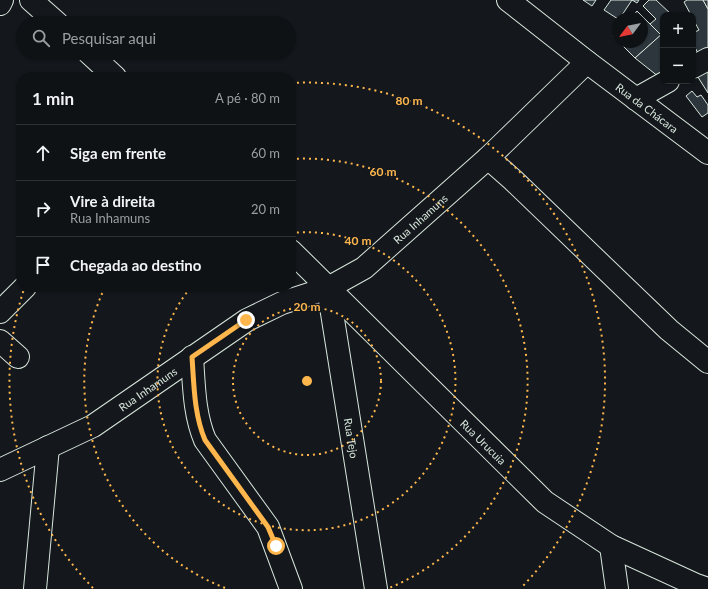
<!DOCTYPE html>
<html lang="pt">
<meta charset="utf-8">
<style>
body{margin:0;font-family:Lato,sans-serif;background:#1d2022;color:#f1f3f6}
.controls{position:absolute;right:12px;top:12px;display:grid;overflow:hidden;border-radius:8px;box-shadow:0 1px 3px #0004}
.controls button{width:36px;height:36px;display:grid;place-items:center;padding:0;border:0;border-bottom:1px solid #2f3234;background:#0f1215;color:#f1f3f6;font:20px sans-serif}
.compass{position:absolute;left:612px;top:12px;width:36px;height:36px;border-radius:50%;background:#0f1215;box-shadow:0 1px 3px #0004;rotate:238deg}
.stop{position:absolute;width:12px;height:12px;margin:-9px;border:3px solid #ffb74d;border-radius:50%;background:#fff}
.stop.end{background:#ffb74d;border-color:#fff;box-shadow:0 1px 4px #0008}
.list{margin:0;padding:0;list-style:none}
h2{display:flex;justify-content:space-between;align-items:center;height:52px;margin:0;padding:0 16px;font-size:17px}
h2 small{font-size:13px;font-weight:400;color:#9b9ea0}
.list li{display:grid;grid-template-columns:26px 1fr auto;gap:12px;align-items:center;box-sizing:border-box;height:56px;padding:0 16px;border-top:1px solid #2f3234}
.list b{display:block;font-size:15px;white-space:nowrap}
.list p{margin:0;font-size:13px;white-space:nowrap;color:#9b9ea0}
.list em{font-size:13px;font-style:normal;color:#9b9ea0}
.icon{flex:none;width:22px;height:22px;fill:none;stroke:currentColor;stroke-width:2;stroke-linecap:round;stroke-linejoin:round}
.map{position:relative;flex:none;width:708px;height:589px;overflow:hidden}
.search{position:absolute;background:#0f1215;box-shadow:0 1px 3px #0004;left:16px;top:16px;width:280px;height:44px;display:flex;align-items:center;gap:10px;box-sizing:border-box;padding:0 14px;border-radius:22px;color:#9b9ea0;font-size:15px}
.panel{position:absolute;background:#0f1215;box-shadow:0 1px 3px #0004;left:16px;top:72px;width:280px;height:220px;border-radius:16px}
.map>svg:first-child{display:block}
.building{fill:#2c363c;stroke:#d8e6dc}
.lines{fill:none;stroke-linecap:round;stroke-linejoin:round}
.minor-casing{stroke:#d8e6dc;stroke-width:24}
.minor{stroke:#14181c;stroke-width:22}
.route{stroke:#ffb74d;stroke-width:5}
.ring{fill:none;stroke:#ffb74d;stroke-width:2;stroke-dasharray:2 4}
.labels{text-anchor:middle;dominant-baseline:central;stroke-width:3;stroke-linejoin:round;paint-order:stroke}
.street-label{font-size:11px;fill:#d8e6dc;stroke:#14181c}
.centre{fill:#ffb74d;stroke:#14181c;stroke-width:2}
.ring-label{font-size:12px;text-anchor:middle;font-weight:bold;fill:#ffb74d;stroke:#14181c;stroke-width:3;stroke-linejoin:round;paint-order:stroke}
</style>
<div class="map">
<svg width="708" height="589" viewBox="0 0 708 589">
<rect width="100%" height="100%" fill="#14181c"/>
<g class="building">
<polygon points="583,0 596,0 592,6"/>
<polygon points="611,0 639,0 637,3 632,0 620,18 618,18 618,19 604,10"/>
<polygon points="649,0 656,0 672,15 663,15 663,33 661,35 650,24 656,19 643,6"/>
<polygon points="687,0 703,0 708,9 708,51 700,56 693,45 693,33 699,30 693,19 693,15 691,15 684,2"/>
<polygon points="703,0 708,0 708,9"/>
<polygon points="637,11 661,35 635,58 619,42 642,42 642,18 631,18"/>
<polygon points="618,30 618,41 613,35"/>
<polygon points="663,33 663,75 659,77 635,58"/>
<polygon points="693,45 700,56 693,59"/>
<polygon points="693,45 700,56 693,59"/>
<polygon points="708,67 708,93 696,74"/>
<polygon points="692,91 697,97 701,95 708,105 708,113 702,117 686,96"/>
</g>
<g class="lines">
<defs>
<g id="minor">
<polyline points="31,0 57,23"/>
<path id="s1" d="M 508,0 L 587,62 L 708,153"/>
<polyline points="0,4 2,0"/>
<polyline points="89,53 115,77"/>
<polyline points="693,67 708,59"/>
<polyline points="636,99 668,81"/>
<polyline points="488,158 513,180 669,330 708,362"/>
<path id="s2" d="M 291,251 L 545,502 L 611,546 L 696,585 L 708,589"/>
<path id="s3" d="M 328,288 L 376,589"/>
<polyline points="0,312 25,287"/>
<polyline points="0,341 18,357"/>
<path d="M 192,357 C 194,385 194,414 205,440 L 268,527 L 291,589"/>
<path id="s4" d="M 0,470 L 93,426 L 247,320 L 282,303 L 328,288 L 364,268 L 488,158 L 587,62"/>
<polyline points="611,546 617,589"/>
<polyline points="35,589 48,447"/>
</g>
</defs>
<use href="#minor" class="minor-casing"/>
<use href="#minor" class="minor"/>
</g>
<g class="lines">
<path class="route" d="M 246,320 L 192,357 C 194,385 194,414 205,440 L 268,527 L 276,546"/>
</g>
<g class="ring">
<circle cx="307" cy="381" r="74"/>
<path d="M291 233A149 149 0 1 1 191 287"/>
<path d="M225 588A223 223 0 0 1 104 289M291 159A223 223 0 0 1 389 588"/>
<path d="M93 588A298 298 0 0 1 24 289M291 83A298 298 0 0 1 521 588"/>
</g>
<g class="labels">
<g class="street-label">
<text stroke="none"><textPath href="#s1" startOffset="176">Rua da Chácara</textPath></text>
<text stroke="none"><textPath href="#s4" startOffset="493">Rua Inhamuns</textPath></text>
<text stroke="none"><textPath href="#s4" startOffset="169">Rua Inhamuns</textPath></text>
<text stroke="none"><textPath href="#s3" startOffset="152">Rua Tejo</textPath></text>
<text stroke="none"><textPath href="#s2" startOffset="271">Rua Urucuia</textPath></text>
</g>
</g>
<circle cx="307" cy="381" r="6" class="centre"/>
<g class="ring-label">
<text x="409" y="105">80 m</text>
<text x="383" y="176">60 m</text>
<text x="358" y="245">40 m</text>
<text x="307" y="311">20 m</text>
</g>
</svg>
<div class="controls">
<button>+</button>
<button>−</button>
</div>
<svg class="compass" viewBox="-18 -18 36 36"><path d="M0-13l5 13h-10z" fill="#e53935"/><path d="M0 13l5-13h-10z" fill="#9b9ea0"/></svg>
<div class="stop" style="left:276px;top:546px"></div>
<div class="stop end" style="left:246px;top:320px"></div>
<div class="search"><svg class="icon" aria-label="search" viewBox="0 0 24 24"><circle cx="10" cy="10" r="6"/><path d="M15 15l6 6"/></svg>Pesquisar aqui</div>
<section class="panel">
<h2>1 min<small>A pé · 80 m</small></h2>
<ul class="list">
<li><svg class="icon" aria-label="ahead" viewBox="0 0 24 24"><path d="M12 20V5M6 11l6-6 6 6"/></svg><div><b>Siga em frente</b></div><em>60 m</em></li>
<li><svg class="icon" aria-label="right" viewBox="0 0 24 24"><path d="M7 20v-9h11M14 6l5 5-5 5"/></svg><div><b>Vire à direita</b><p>Rua Inhamuns</p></div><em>20 m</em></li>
<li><svg class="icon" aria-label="arrive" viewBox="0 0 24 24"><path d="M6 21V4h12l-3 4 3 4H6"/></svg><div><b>Chegada ao destino</b></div></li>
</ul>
</section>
</div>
